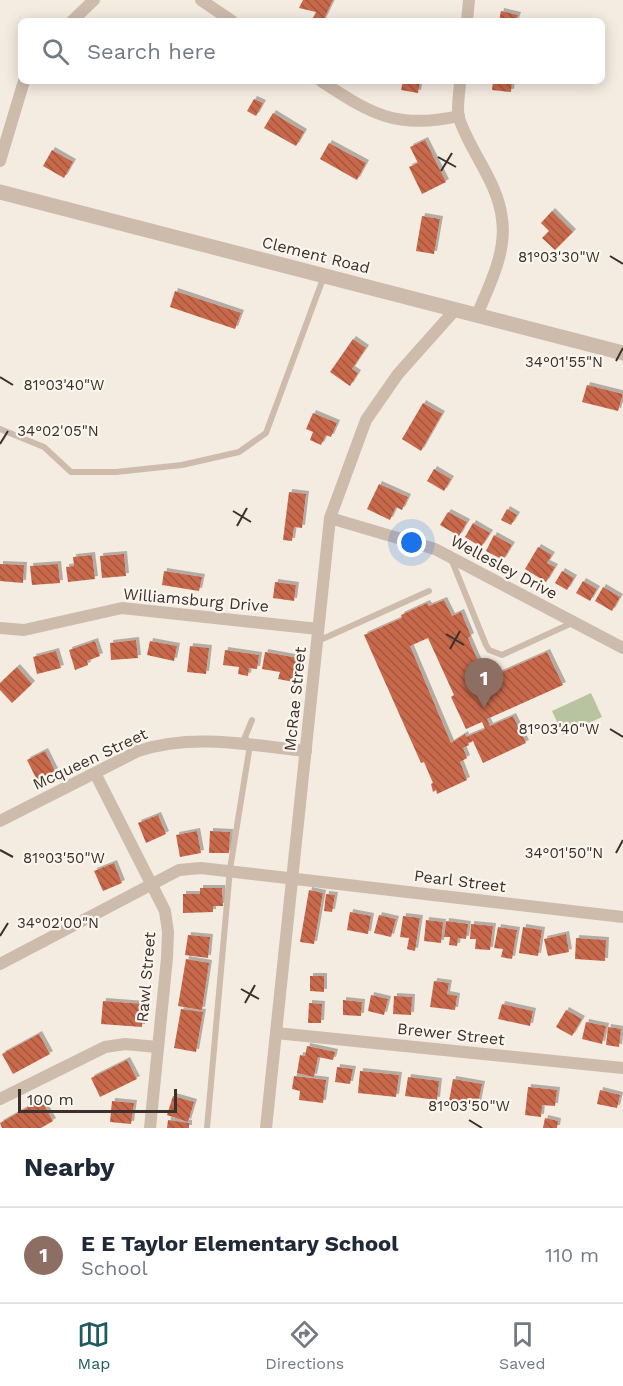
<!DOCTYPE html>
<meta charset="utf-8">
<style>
body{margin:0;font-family:"Work Sans",sans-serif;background:#f6f6f7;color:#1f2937}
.scale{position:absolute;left:18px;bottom:15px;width:159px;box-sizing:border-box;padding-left:6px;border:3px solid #3b302b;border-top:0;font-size:16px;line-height:21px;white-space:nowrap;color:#3b302b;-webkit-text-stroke:4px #fbf5ee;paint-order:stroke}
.you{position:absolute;left:412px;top:543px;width:21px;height:21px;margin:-15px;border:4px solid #fff;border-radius:50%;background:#1a73e8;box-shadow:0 0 0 9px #1a73e833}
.badge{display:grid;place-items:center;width:39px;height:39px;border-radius:50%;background:#1f5a5e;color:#fff;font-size:20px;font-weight:700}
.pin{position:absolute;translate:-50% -50px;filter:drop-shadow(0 2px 3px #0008)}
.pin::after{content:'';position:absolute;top:32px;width:21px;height:18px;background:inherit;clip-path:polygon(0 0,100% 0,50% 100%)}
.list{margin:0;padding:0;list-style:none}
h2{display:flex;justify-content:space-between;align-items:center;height:78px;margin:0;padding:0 24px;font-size:26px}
h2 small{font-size:20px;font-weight:400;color:#747a83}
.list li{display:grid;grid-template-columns:39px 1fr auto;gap:18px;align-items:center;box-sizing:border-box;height:96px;padding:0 24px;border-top:2px solid #e0e1e3}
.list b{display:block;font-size:22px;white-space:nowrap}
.list p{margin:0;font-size:20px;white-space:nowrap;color:#747a83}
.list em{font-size:20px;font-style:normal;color:#747a83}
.icon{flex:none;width:33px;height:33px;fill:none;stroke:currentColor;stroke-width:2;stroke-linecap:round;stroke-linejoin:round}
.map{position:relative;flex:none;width:623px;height:1128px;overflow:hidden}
.search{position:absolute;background:#fff;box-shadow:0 3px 15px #0003;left:18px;right:18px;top:18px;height:66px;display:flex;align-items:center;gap:15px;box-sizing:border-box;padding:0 21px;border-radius:9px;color:#747a83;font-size:22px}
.sheet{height:174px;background:#fff}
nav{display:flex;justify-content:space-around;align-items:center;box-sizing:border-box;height:84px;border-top:2px solid #e0e1e3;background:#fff;font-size:16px;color:#747a83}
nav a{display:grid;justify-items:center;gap:3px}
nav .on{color:#1f5a5e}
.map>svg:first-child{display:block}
.garden{fill:#b8c4a0}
.building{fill:url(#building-back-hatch);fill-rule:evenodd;filter:url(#shadow)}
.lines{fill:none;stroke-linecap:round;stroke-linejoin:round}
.service{stroke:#cdbbac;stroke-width:6}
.minor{stroke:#cdbbac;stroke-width:12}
.tertiary{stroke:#cdbbac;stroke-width:15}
.ticks{fill:none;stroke:#3b302b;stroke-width:2}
.labels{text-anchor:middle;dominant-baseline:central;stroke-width:4.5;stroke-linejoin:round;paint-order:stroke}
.street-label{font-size:16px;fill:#3b302b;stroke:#fbf5ee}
.ticks-label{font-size:15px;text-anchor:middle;fill:#3b302b;stroke:#fbf5ee;stroke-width:4.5;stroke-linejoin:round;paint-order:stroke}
</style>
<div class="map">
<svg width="623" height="1128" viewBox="0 0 623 1128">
<defs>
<pattern id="building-back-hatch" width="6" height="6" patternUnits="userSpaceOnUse" patternTransform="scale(1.5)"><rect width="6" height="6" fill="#c8694b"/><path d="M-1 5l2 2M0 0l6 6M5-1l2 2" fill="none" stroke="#a4573f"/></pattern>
<filter id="shadow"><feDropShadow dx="3" dy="-3" stdDeviation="0" flood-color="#0004"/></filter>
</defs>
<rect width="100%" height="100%" fill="#f4ebe1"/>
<polygon class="garden" points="591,693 602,717 563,735 552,711"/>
<g class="building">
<polygon points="303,0 333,0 323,21 312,20 316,12 299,8"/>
<polygon points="501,11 518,15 516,21 499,21"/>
<polygon points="403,81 420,81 418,93 401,90"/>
<polygon points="493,81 512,81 511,92 492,90"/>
<polygon points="254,99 263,103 256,116 247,111"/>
<polygon points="273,113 304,132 296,146 264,128"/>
<polygon points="425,140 446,182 422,194 409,167 418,163 410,147"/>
<polygon points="329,143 366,163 357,180 320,159"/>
<polygon points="52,150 73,162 64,178 43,166"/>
<polygon points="552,211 573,232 555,250 542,238 549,231 541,223"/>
<polygon points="422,216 440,219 434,254 416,251"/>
<polygon points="175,291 241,313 235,329 170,307"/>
<polygon points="353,339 366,348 352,369 358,373 350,386 330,372"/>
<polygon points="587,385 623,394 618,411 582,402"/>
<polygon points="423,403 442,414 421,451 402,439"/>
<polygon points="313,413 337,423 331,437 326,435 321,445 310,440 313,432 306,429"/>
<polygon points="434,469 451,479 444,491 427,481"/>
<polygon points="379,484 408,497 402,510 396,507 390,520 367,509"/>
<polygon points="289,492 306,494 302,528 294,527 292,541 283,540"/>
<polygon points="507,509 517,515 511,525 501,520"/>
<polygon points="448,512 467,522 459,536 440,525"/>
<polygon points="473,523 490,533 481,547 465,537"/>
<polygon points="494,535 512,545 503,560 486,551"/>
<polygon points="538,547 552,555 547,563 555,567 546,582 525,569"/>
<polygon points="124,554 126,576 102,578 100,556"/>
<polygon points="92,555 95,579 68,582 66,567 74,566 73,557"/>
<polygon points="0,564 24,565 23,583 0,581"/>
<polygon points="58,564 60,583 32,585 30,566"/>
<polygon points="164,571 202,577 199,591 162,585"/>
<polygon points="562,571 574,578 567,590 555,583"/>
<polygon points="583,581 597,589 590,601 576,593"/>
<polygon points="275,582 296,585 294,601 273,598"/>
<polygon points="603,587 620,597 612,611 595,601"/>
<path d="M 444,600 L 452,616 L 461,612 L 471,636 L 468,638 L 486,679 L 547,652 L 563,685 L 487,719 L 490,726 L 513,716 L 526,743 L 483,763 L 473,741 L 468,743 L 469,745 L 463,748 L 467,758 L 460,762 L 467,780 L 437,794 L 436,790 L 433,792 L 431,784 L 433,783 L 424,762 L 421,763 L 364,635 L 402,618 L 401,615 L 427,603 L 429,606 ZM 428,638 L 454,695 L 451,697 L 466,729 L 482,722 L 485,729 L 466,737 L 465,734 L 451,743 L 410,646 Z"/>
<polygon points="136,640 138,658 111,660 110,643"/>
<polygon points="95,641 100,656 87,661 88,665 75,670 69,650"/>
<polygon points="150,641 177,646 174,661 147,655"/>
<polygon points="190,646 209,648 206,674 187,672"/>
<polygon points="225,650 259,655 257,669 249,668 248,676 238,674 239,667 223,665"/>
<polygon points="56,651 61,668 37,674 33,657"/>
<polygon points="265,652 298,658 294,682 278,679 280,672 262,669"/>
<polygon points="17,667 32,684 12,703 0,690 0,683"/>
<polygon points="45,751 55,771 37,780 27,760"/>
<polygon points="158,815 166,834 146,843 138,823"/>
<polygon points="197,831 201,853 180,857 176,835"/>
<polygon points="210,831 230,832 229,853 209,853"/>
<polygon points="114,863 122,883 103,891 94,871"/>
<polygon points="200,888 222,888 223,906 213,906 213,912 183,913 183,894 200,894"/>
<polygon points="309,890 323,893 314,944 300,942"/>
<polygon points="326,894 335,895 332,912 324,911"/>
<polygon points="350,912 371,916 368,934 347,930"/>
<polygon points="379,915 396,919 391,937 374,933"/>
<polygon points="403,916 420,918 415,951 407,949 409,938 400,937"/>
<polygon points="426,920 443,922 441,943 424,941"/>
<polygon points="446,921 468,924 466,939 458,938 457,946 449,945 450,937 444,937"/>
<polygon points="471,924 493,926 490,950 475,949 476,939 470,939"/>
<polygon points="498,927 517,930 512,959 501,957 503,949 494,948"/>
<polygon points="523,927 542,930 538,956 519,953"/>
<polygon points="566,934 569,952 548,956 544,939"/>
<polygon points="188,935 210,937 208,958 185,955"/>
<polygon points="576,938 606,940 605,961 575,959"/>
<polygon points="186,959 209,963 202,1010 178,1006"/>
<polygon points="310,976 324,976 324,992 310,991"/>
<polygon points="434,981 449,983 447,994 457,996 455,1010 430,1007"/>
<polygon points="371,995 388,999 384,1015 368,1011"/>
<polygon points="394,996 412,997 411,1015 393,1014"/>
<polygon points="343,1000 362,1002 361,1016 343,1015"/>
<polygon points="103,1001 143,1004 142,1027 101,1024"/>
<polygon points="309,1003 322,1004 321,1023 308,1023"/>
<polygon points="502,1004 533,1011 530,1026 498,1019"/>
<polygon points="181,1009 203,1012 196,1052 174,1048"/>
<polygon points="566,1010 582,1019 572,1036 556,1027"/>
<polygon points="586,1022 606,1026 602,1044 582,1039"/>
<polygon points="608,1027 621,1029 619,1047 606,1045"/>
<polygon points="39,1034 50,1054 13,1074 2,1054"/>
<polygon points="307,1046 335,1052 333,1060 318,1057 314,1077 297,1073 300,1055 305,1056"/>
<polygon points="127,1060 137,1079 100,1097 91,1078"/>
<polygon points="337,1067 353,1069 350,1084 335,1082"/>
<polygon points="360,1071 399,1075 396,1097 358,1093"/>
<polygon points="294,1076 326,1080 323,1103 299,1100 300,1091 292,1089"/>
<polygon points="408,1077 439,1081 437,1100 405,1096"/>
<polygon points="453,1079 482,1084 478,1104 459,1100 457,1109 448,1107"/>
<polygon points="528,1087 557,1090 555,1106 542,1105 541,1117 525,1115"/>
<polygon points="600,1090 620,1095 617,1108 597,1104"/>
<polygon points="173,1096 194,1102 188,1122 167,1115"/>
<polygon points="41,1100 53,1121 41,1128 2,1128 0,1123"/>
<polygon points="112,1101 134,1103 131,1124 110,1122"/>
<polygon points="545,1118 558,1121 557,1128 543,1128"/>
<polygon points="168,1120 189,1123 189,1128 167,1128"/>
</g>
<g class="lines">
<g class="service">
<polyline points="0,429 44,447 71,472 116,472 182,465 239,452 266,433 324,276"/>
<polyline points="452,561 486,645 489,650 502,655 572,623"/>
<polyline points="318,641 429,591"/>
<polyline points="207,1128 230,869 250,745 245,737 252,720"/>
</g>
<g class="minor">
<polyline points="201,0 232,21"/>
<polyline points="72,21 94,0"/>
<polyline points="467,21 469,0"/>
<path d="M 321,81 C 371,114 397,130 459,116"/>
<path d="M 460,81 C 460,92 456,107 459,118 C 470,152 498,182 502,219 C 507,252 489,286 477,315"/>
<polyline points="0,161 24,81"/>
<polyline points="330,518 435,549 623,648"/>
<polyline points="0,628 24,630 122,608 318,629"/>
<polyline points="95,773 165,911 168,932 167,958 150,1128"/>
<path d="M 0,821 L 138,751 C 193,733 250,745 306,751"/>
<polyline points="0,964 179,870 201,868 623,917"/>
<polyline points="276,1033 623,1068"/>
<polyline points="0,1099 105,1047 125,1044 157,1047"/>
<polyline points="266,1128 330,518 366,420 398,374 455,310"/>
</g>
<polyline class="tertiary" points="0,192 623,353"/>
</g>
<path class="ticks" d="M 438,157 L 456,167M 441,171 L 452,153M 610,256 L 623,264M 616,361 L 623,348M 0,377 L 13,385M 0,444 L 8,431M 233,511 L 251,522M 237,526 L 247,508M 446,634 L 464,645M 450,649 L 460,631M 610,729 L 623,737M 0,850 L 13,857M 616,853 L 623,840M 0,936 L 8,923M 241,989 L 259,999M 245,1003 L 255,985M 469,1120 L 482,1128"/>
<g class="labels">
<g class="street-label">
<text transform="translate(316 255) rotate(14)">Clement Road</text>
<text transform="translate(504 567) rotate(28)">Wellesley Drive</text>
<text transform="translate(196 600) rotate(5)">Williamsburg Drive</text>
<text transform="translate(295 699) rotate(-84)">McRae Street</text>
<text transform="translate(90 759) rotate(-25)">Mcqueen Street</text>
<text transform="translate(460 881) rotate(7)">Pearl Street</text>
<text transform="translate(146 977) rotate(-85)">Rawl Street</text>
<text transform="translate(451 1034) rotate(6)">Brewer Street</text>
</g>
</g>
<g class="ticks-label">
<text x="559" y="262">81°03'30"W</text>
<text x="564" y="367">34°01'55"N</text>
<text x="64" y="390">81°03'40"W</text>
<text x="58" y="436">34°02'05"N</text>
<text x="559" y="734">81°03'40"W</text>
<text x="564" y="858">34°01'50"N</text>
<text x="64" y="863">81°03'50"W</text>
<text x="58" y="928">34°02'00"N</text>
<text x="469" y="1111">81°03'50"W</text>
</g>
</svg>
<div class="scale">100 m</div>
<div class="you"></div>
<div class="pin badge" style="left:484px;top:708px;background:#8d6e63">1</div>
<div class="search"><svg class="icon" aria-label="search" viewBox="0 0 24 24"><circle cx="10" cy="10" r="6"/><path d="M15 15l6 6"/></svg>Search here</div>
</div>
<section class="sheet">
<h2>Nearby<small></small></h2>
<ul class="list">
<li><span class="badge" style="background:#8d6e63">1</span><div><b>E E Taylor Elementary School</b><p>School</p></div><em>110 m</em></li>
</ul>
</section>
<nav>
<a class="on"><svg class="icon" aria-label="map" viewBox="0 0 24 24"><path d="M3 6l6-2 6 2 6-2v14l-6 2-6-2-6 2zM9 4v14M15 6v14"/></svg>Map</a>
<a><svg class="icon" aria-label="directions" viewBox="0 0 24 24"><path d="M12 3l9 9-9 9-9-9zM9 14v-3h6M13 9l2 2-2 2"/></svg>Directions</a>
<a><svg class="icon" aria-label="saved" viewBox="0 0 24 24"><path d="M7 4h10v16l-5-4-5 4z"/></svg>Saved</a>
</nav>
